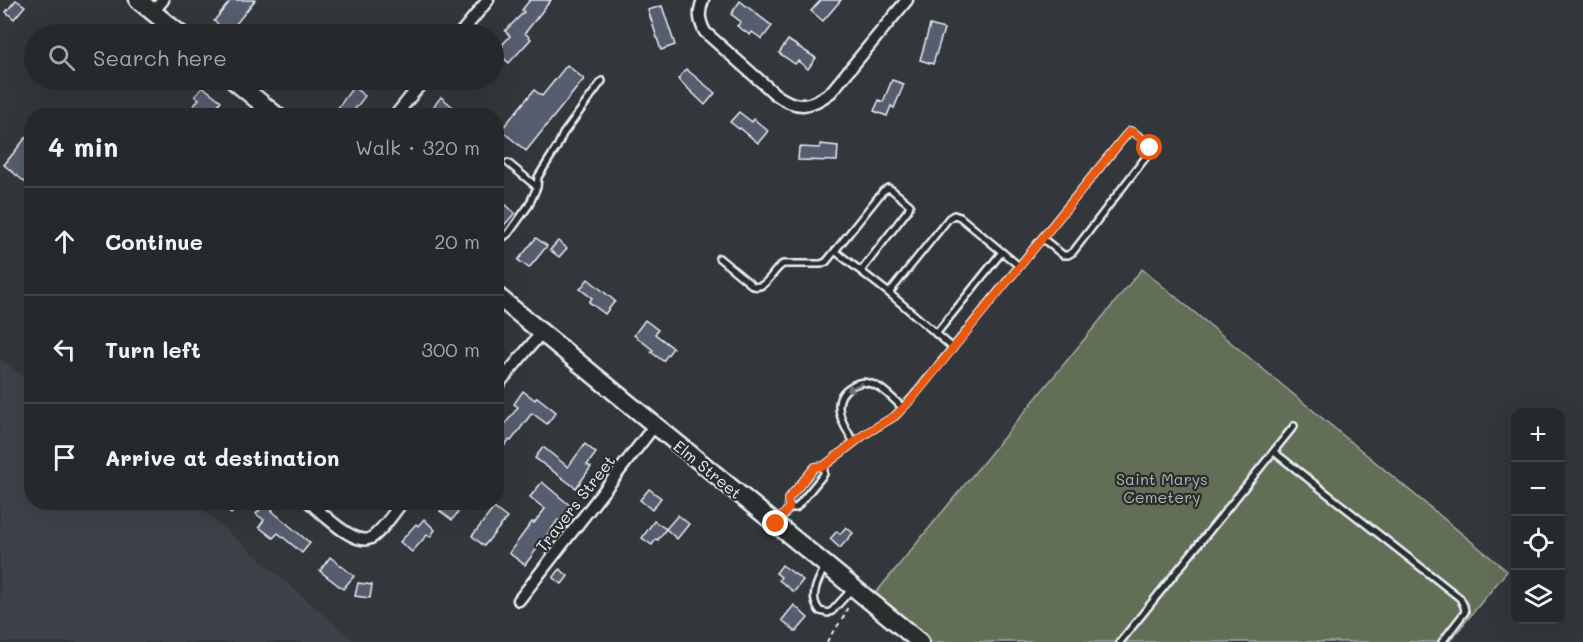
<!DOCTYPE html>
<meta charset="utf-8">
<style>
body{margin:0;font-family:Mali,sans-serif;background:#323538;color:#f1f3f6}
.controls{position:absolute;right:18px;bottom:18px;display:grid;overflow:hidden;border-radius:12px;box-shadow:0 6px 24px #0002}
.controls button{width:54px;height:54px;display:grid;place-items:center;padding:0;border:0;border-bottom:2px solid #424548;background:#26292c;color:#f1f3f6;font:30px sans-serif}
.stop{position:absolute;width:18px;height:18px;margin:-14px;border:4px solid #ea580c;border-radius:50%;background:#fff}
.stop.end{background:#ea580c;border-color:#fff;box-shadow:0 2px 6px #0008}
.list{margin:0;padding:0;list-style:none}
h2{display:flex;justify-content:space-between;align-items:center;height:78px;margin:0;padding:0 24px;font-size:26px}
h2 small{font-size:20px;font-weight:400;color:#a4a6a9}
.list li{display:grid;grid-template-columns:39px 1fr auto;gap:18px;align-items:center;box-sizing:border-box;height:108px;padding:0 24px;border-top:2px solid #424548}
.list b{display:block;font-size:22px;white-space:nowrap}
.list em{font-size:20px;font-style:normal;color:#a4a6a9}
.icon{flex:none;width:33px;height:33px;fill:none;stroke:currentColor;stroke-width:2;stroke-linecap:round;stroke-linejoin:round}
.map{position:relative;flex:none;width:1583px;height:642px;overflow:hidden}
.search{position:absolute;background:#26292c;box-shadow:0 6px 24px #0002;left:24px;top:24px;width:480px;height:66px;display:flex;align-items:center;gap:15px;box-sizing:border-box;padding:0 21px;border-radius:33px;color:#a4a6a9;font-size:22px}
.panel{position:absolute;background:#26292c;box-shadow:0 6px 24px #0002;left:24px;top:108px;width:480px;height:402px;border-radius:24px}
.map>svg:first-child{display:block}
.built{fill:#3d424a}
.green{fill:#626e56;stroke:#a5b0a7;stroke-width:1.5}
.building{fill:#555d6e;stroke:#e8f1f8;stroke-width:1.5}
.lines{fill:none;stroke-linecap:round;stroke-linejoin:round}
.lane-casing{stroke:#e8f1f8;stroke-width:10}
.street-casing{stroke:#e8f1f8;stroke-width:15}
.primary-casing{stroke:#e8f1f8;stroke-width:21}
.path{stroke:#e8f1f8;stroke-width:2;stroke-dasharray:4.5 4.5;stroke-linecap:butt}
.lane{stroke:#2a2d2e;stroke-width:5}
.street{stroke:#2a2d2e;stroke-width:10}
.primary{stroke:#2a2d2e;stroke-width:16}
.oneway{fill:#6c7275}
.route{stroke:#ea580c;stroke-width:8}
.labels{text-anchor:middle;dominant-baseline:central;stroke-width:4.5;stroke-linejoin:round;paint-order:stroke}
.street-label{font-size:16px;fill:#e8f1f8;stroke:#2a2d2e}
.park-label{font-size:16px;fill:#acb6af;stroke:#2a2d2e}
</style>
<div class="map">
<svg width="1583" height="642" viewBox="0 0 1583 642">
<rect width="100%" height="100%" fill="#33373b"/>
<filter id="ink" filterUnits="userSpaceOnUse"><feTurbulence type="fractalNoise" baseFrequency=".0167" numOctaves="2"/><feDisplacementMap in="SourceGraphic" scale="12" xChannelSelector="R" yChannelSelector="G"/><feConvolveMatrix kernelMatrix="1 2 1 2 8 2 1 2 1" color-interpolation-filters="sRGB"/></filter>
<g filter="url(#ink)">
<polygon class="built" points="0,359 31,382 32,502 195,503 355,642 0,642"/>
<polygon class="green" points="1142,269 1507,571 1449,642 933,642 875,594"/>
<g class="building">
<polygon points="16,0 25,6 14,19 6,12"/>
<polygon points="231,0 255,0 229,33 214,21"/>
<polygon points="530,0 551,0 525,33 531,39 509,63 498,53 503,46 502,45 510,36 505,31 524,12 522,10"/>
<polygon points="821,0 841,0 823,21 811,11"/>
<polygon points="740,1 772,26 762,39 752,32 750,35 737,26 741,22 731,14"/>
<polygon points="662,6 675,45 661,50 648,10"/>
<polygon points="930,25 944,29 933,64 920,60"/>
<polygon points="788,40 816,58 808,69 798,61 795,64 779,53"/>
<polygon points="567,65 584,79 526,151 501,130 534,90 542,96"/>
<polygon points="686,69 715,93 705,105 678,79"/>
<polygon points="892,80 904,84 894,108 891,106 887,116 874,111 879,100 883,102"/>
<polygon points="203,87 221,101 209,116 186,116 199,99 195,96"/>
<polygon points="353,87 365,96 350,116 332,116"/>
<polygon points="441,97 464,116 426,116"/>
<polygon points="739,112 752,122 754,119 768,131 758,143 740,128 739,129 730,122"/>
<polygon points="32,130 32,188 4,165"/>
<polygon points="820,144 838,146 837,161 798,160 799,147 820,148"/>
<polygon points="496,196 515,213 496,234"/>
<polygon points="536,238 547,246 529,268 518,260"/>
<polygon points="558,241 567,248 559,257 550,250"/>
<polygon points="588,279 615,301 605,314 589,302 592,298 580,289"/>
<polygon points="645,320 658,330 655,334 673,348 663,361 651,352 653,350 634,335"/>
<polygon points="523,391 535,400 537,397 556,412 547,424 532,413 511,441 509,440 496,456 496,436 518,407 514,404"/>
<polygon points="585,444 596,453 587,465 591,467 576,488 535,458 543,447 568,467"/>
<polygon points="542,482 573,508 561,522 558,520 525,565 509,553 532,522 534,523 545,509 530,497"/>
<polygon points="649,489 661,498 652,510 640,500"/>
<polygon points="218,502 242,502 231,514"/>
<polygon points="447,502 466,502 452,520 440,511"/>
<polygon points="265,504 273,510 272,511 310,543 302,553 278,533 273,538 259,527 264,520 256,514"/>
<polygon points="494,508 507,518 484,546 472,536"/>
<polygon points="678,515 689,524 677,539 666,529"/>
<polygon points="424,519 435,530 430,537 427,535 412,552 400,542 416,524 418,526"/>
<polygon points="654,521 666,529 658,540 656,539 652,545 642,538"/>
<polygon points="846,527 853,533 840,548 830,539 837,531 840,534"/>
<polygon points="330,557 354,576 343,589 320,571"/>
<polygon points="782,565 803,580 794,592 779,580 781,577 776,573"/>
<polygon points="560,569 568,576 562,584 553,578"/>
<polygon points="358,583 372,585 370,598 355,596"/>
<polygon points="794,605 808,618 796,632 782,620"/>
</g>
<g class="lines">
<defs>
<g id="lane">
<polyline points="508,163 537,187"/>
<polyline points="496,243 509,233 529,205 537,187 538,177 557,147 563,134 602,81"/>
<path d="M 719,258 L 753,286 C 767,290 772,270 783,264 L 821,264 L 826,262 L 835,251"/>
<polyline points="861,271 908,210 910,205 892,190 888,188 883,191 835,251 889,293"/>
<polyline points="936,334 1002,252"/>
<polyline points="953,348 889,293 949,218 954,215 960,217 1019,266"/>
<path d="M 854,442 C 844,427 828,401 850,387 C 855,384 862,381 868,383 C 881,385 893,399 903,408"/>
<polyline points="1274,452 1460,598 1464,606 1465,612 1442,642"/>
<polyline points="789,508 796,508 824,474 824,466"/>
<path d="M 778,522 L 789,508 L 788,499 L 815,467 L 824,466 L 865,434 L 895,416 L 912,398 L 1126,135 L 1130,131 C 1138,134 1146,141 1150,148 L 1149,153 L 1073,252 L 1068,255 L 1063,255 L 1042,238"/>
<path d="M 825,567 C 818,580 808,598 820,611 L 828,613 L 832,611 L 853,588"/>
<polyline points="1120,642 1294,426"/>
</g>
<g id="street">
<path d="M 703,0 C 698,12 699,21 705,32 L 775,94 C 797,110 810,108 831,92 L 907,0"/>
<polyline points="153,12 163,0"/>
<polyline points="460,34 488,0"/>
<polyline points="395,116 424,80"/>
<polyline points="496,387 542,332"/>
<path d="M 309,502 C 322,513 355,547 371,538 C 382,531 394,513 402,502"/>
<polyline points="519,600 655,425"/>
</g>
<g id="primary">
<polyline points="138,0 180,34"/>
<polyline points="233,80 277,116"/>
<polyline points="496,295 920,642"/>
</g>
</defs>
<use href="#lane" class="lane-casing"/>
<use href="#street" class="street-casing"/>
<use href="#primary" class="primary-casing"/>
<path class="path" d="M 827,642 C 832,630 845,620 847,608"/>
<use href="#lane" class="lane"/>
<use href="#street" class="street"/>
<use href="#primary" class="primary"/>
</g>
<defs><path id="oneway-solid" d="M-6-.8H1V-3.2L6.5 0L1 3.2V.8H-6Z" transform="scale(1.5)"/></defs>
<use class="oneway" href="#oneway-solid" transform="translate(854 387) rotate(155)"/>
</g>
<g class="lines" filter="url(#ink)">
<polyline class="route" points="776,524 789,508 788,499 815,467 824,466 865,434 895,416 912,399 1126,135 1130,131 1135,133 1150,148"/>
</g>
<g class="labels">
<g class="street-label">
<text transform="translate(708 469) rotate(39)">Elm Street</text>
<text transform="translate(575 503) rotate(-52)">Travers Street</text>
</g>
<g class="park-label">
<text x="1162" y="478">Saint Marys<tspan x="1162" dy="18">Cemetery</tspan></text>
</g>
</g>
</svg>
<div class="controls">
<button>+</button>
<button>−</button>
<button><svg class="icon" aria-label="locate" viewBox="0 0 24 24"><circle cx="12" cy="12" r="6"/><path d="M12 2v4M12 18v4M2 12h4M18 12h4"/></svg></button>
<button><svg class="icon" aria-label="layers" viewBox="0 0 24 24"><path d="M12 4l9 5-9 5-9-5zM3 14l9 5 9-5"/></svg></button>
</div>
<div class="stop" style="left:1150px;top:148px"></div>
<div class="stop end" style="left:776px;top:524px"></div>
<div class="search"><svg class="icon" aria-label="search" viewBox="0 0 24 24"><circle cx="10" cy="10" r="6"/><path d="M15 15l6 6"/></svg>Search here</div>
<section class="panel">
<h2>4 min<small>Walk · 320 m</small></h2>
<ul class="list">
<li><svg class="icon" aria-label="ahead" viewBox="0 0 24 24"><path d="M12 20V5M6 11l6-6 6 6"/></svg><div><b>Continue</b></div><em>20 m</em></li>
<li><svg class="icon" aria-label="left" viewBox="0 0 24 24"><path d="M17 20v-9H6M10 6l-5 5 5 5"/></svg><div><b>Turn left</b></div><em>300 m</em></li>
<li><svg class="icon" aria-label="arrive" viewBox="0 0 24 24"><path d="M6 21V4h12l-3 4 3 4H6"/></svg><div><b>Arrive at destination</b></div></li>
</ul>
</section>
</div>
